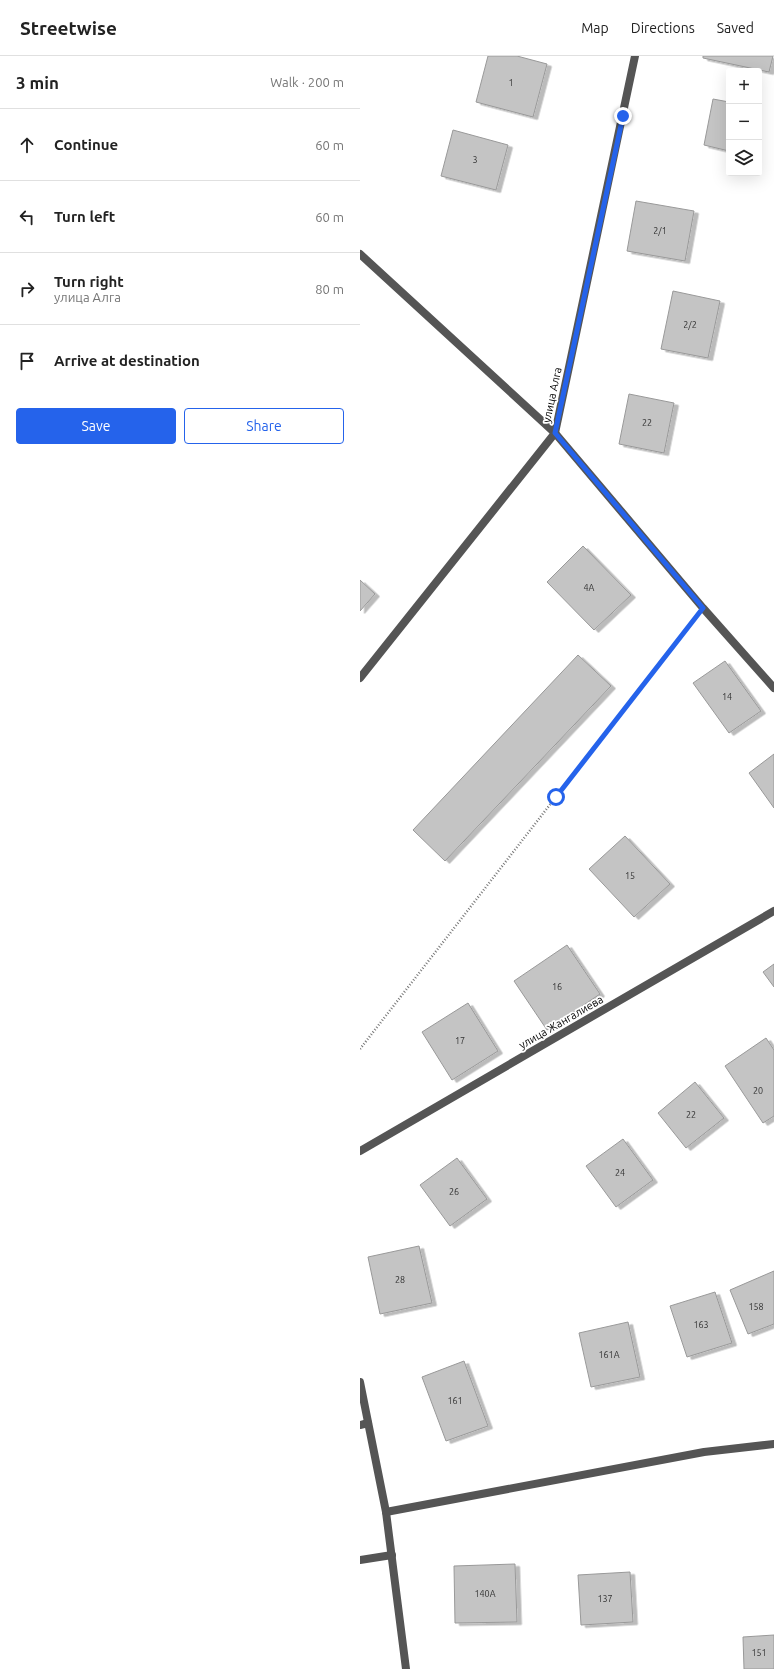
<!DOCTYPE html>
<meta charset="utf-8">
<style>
body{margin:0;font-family:Ubuntu,sans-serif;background:#f6f6f6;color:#222}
.controls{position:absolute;right:12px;top:12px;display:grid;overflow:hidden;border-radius:4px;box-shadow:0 4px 16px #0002}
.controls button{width:36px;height:36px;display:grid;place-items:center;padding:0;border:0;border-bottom:1px solid #e0e0e0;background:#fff;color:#222;font:20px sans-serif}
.stop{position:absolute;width:12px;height:12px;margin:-9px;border:3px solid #2563eb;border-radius:50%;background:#fff}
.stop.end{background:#2563eb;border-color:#fff;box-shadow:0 1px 4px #0008}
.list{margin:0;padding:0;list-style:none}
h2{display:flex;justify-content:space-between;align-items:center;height:52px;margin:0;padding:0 16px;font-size:17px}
h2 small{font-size:13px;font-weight:400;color:#767676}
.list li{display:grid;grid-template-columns:26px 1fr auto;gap:12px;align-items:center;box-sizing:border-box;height:72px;padding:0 16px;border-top:1px solid #e0e0e0}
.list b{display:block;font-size:15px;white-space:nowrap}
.list p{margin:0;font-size:13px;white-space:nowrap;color:#767676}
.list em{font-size:13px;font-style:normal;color:#767676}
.actions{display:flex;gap:8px;padding:12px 16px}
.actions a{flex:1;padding:9px 0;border:1px solid #2563eb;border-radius:4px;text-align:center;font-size:14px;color:#2563eb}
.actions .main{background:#2563eb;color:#fff}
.icon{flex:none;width:22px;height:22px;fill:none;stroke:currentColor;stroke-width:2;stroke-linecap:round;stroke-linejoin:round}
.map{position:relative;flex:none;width:414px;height:1613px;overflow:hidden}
header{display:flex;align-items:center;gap:24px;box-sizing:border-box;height:56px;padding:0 20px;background:#fff;border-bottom:1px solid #e0e0e0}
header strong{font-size:19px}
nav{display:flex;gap:22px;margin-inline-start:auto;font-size:14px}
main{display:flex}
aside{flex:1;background:#fff}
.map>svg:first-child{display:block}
.building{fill:#c4c4c4;stroke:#999;filter:url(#shadow)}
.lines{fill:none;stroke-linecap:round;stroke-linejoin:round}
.path{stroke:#777;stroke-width:2.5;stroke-dasharray:1 2;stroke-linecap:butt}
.lane{stroke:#555;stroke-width:8}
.street{stroke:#555;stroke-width:8}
.route{stroke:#2563eb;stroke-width:5}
.labels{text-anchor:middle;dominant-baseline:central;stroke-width:3.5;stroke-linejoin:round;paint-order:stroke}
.number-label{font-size:9px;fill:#313131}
.street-label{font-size:11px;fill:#000;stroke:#fff}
</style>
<header>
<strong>Streetwise</strong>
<nav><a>Map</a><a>Directions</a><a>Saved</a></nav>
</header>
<main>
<aside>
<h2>3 min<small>Walk · 200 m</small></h2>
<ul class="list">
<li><svg class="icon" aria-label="ahead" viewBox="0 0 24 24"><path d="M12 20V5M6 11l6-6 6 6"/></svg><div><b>Continue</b></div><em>60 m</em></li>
<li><svg class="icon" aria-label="left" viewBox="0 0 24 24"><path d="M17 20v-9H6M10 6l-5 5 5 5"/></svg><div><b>Turn left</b></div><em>60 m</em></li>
<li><svg class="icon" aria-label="right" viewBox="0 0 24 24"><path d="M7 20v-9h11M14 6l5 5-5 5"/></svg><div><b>Turn right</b><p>улица Алга</p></div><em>80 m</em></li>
<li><svg class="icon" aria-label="arrive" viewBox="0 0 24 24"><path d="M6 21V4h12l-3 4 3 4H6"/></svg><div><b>Arrive at destination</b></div></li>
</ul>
<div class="actions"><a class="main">Save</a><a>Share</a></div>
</aside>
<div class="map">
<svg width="414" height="1613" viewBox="0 0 414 1613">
<defs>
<filter id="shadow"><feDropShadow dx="4.5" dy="2.5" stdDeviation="0" flood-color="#0004"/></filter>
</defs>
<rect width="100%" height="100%" fill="#fff"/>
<g class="building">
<polygon points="128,0 157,0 187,8 173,61 116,46"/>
<polygon points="343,0 413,0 409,16 343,2"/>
<polygon points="353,43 369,46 369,95 344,89"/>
<polygon points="93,74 148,89 136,134 81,120"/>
<polygon points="276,145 334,155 325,205 267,195"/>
<polygon points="313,235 360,245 348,302 301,293"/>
<polygon points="269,338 314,347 304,397 259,388"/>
<polygon points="223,490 271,539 234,574 187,526"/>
<polygon points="0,524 15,538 0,555"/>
<polygon points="218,599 251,630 85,805 53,774"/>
<polygon points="365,605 401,655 369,677 333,627"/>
<polygon points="414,698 414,752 389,717"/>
<polygon points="265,780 310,828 274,861 229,813"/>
<polygon points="207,889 240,938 187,974 154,925"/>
<polygon points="414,908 414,931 403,916"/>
<polygon points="108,947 138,995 92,1024 62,976"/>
<polygon points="406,982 414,994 414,1060 403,1067 365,1010"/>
<polygon points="335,1026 364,1062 326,1092 298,1057"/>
<polygon points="263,1083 293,1124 256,1151 226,1110"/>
<polygon points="97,1102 127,1143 90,1170 60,1129"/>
<polygon points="59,1190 72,1247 20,1258 8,1201"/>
<polygon points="414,1215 414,1268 388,1278 370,1234"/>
<polygon points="355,1236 372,1287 327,1301 310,1250"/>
<polygon points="268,1266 280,1321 231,1331 219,1277"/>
<polygon points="104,1305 128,1370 86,1385 62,1321"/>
<polygon points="155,1508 157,1566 95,1567 94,1510"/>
<polygon points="270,1516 273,1566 221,1569 218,1519"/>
<polygon points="414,1579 414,1613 384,1613 383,1581"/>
</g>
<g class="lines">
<polyline class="path" points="0,993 332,566"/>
<g class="lane">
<polyline points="0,198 195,377"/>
<polyline points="0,1369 8,1367"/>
<polyline points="0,1504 32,1499"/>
</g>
<g class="street">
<polyline points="195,377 343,552 414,632"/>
<polyline points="0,622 195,377 275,0"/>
<polyline points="0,1095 414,855"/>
<polyline points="0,1326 26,1456 46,1613"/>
<polyline points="26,1456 344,1396 414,1388"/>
</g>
</g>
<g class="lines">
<polyline class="route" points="196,741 343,552 195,377 263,60"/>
</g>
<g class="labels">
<g class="number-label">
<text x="151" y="27">1</text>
<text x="115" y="104">3</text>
<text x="300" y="175">2/1</text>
<text x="330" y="269">2/2</text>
<text x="287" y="367">22</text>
<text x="229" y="532">4А</text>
<text x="367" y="641">14</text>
<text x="270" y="820">15</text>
<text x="197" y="931">16</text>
<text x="100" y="985">17</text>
<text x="398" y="1035">20</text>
<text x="331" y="1059">22</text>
<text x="260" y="1117">24</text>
<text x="94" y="1136">26</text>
<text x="40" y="1224">28</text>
<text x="396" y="1251">158</text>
<text x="341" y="1269">163</text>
<text x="249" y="1299">161А</text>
<text x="95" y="1345">161</text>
<text x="125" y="1538">140А</text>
<text x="245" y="1543">137</text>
<text x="399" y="1597">151</text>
</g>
<g class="street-label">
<text transform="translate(192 339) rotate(-78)">улица Алга</text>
<text transform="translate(201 966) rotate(-30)">улица Жангалиева</text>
</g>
</g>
</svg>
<div class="controls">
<button>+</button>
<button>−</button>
<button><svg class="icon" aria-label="layers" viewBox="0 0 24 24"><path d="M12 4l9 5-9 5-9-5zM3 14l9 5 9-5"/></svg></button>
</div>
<div class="stop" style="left:196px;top:741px"></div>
<div class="stop end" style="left:263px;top:60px"></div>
</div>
</main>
